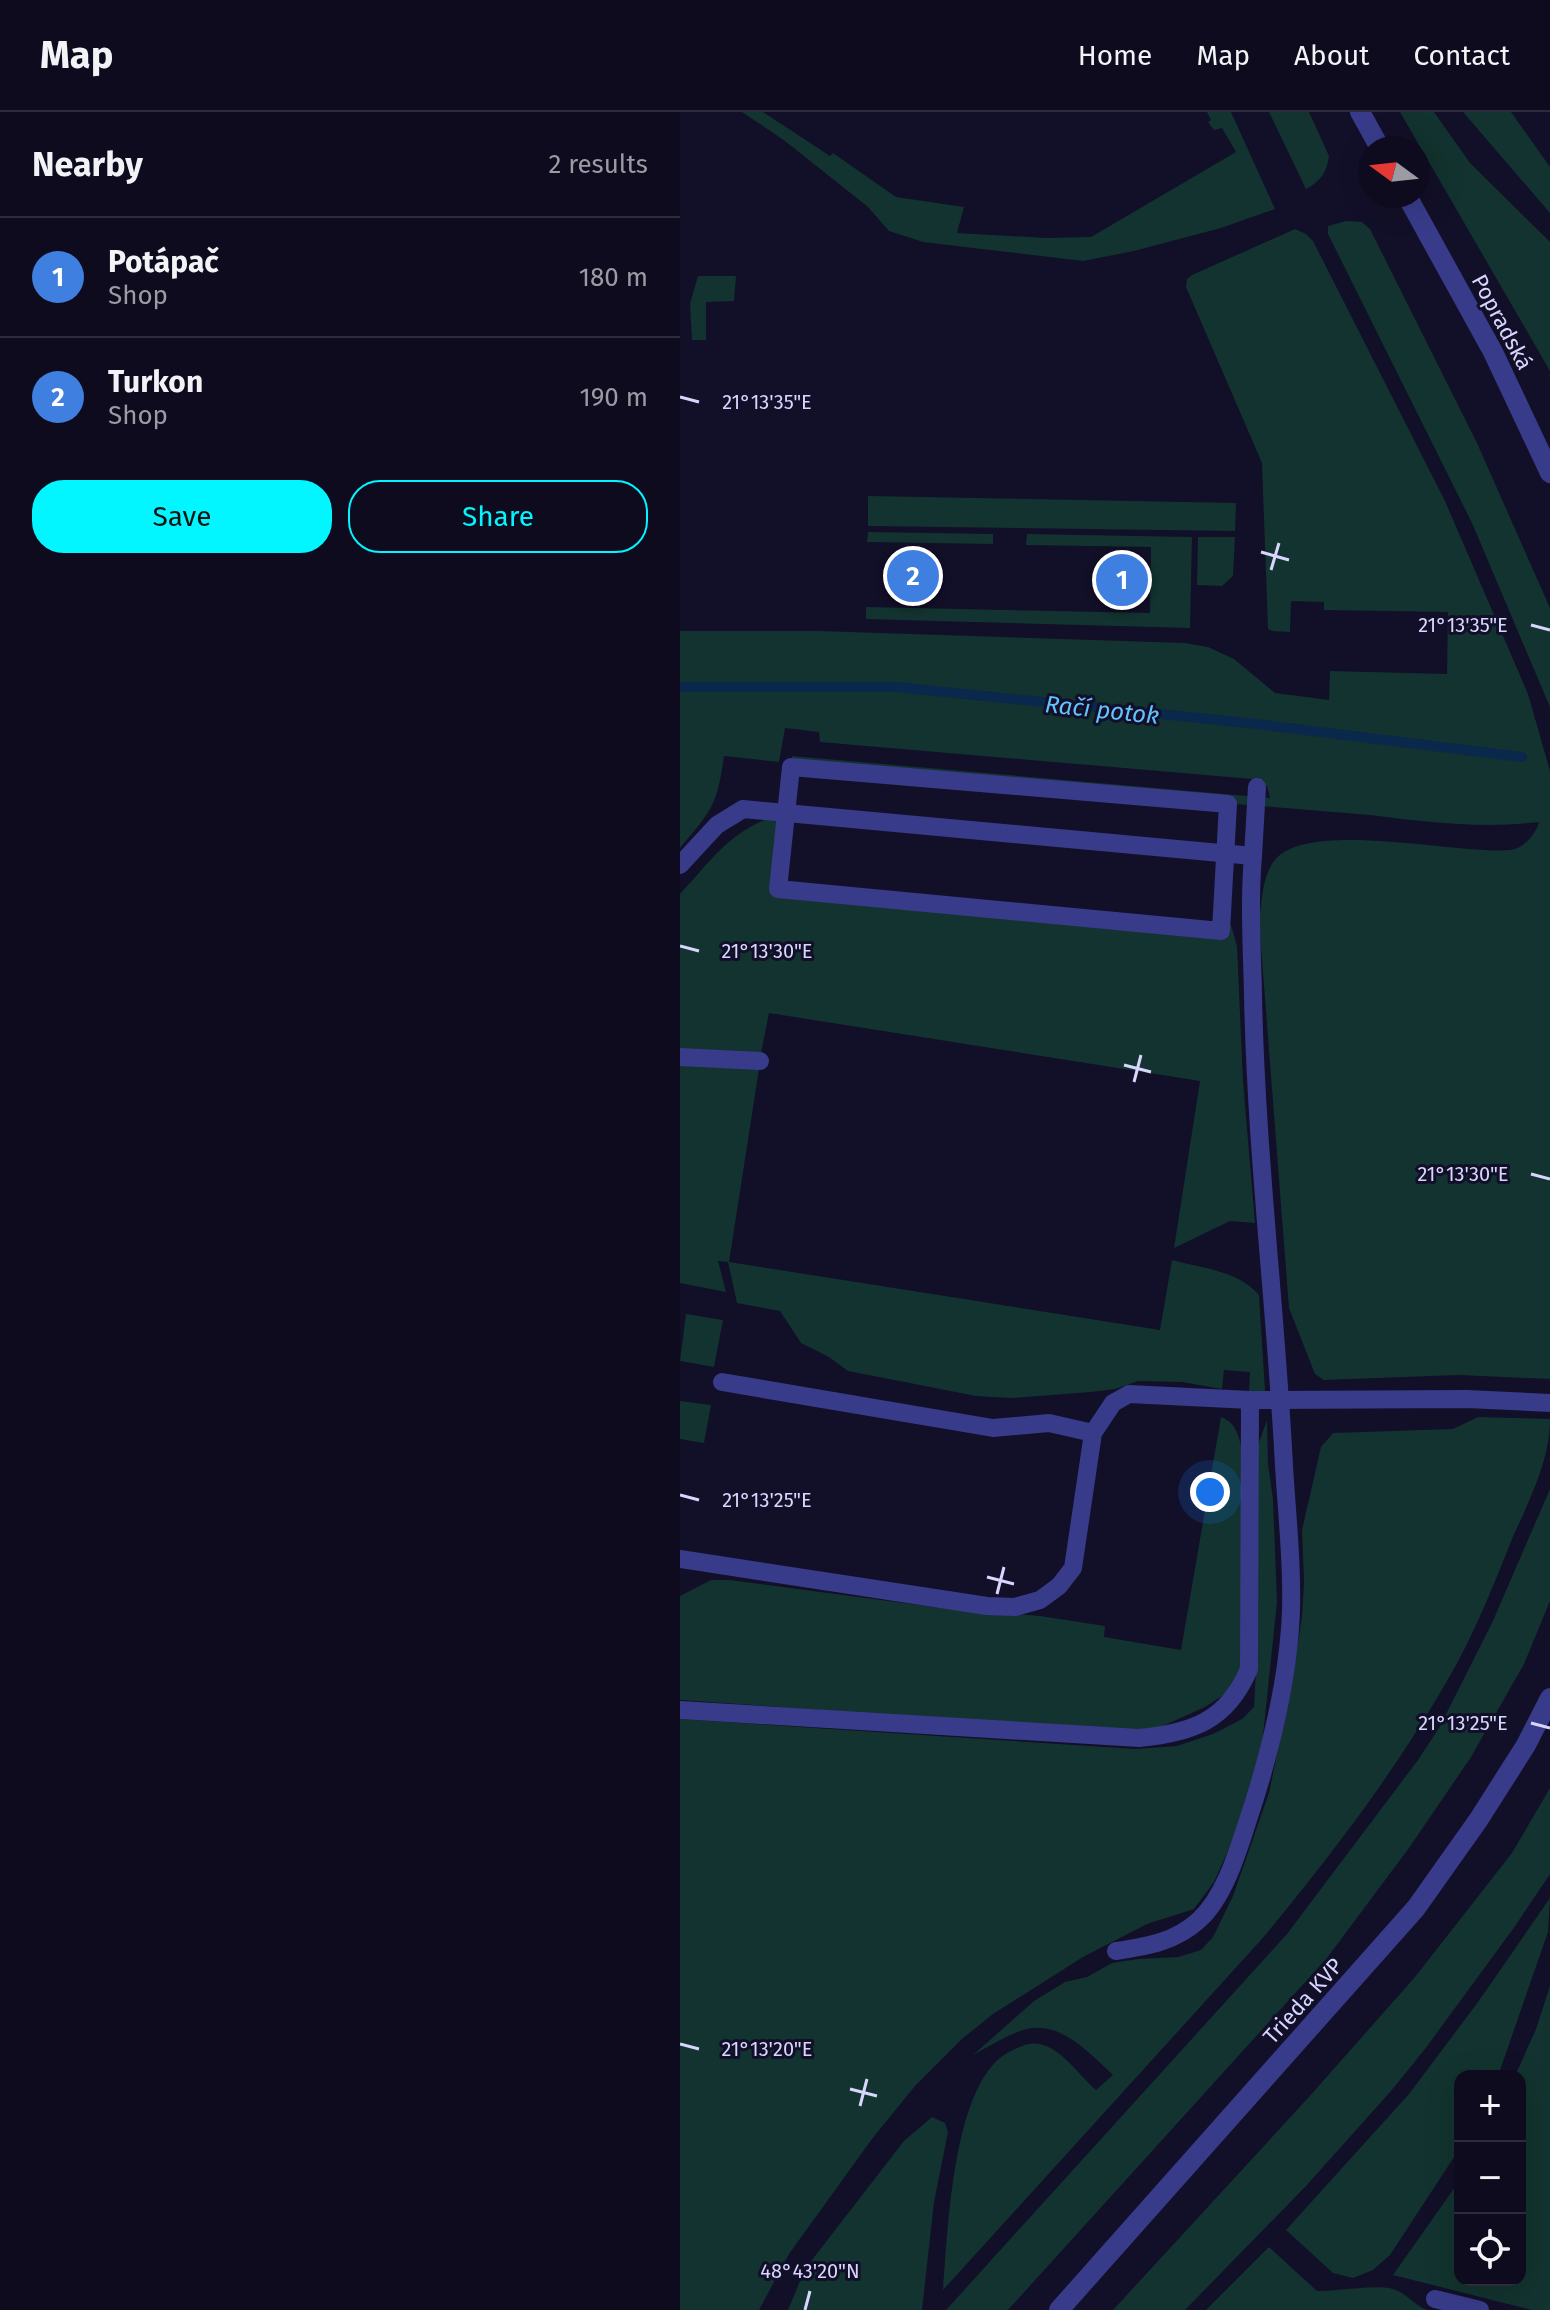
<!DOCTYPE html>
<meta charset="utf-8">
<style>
body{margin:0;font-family:"Fira Sans",sans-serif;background:#171427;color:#f1f3f6}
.controls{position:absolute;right:24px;bottom:24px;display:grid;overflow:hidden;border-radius:16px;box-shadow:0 8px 32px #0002}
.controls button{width:72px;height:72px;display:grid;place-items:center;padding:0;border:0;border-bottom:2px solid #2e2b3c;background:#0e0b1e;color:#f1f3f6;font:40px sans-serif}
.compass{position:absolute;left:678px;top:24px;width:72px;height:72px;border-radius:50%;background:#0e0b1e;box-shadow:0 8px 32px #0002;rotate:285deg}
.you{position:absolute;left:530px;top:1380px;width:28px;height:28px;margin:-20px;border:6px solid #fff;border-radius:50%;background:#1a73e8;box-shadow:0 0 0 12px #1a73e833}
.badge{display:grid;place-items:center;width:52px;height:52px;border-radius:50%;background:#02f6ff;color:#fff;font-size:26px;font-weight:700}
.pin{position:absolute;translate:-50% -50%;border:4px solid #fff;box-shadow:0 2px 8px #0006}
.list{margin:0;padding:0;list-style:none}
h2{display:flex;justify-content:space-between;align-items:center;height:104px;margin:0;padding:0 32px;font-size:34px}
h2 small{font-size:26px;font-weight:400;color:#9b9ba4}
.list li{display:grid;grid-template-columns:52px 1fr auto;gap:24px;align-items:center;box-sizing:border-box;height:120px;padding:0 32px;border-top:2px solid #2e2b3c}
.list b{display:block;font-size:30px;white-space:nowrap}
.list p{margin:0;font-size:26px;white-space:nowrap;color:#9b9ba4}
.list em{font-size:26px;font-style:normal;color:#9b9ba4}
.actions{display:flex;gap:16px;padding:24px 32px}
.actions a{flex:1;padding:18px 0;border:2px solid #02f6ff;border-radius:32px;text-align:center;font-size:28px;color:#02f6ff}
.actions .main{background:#02f6ff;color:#111}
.icon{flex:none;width:44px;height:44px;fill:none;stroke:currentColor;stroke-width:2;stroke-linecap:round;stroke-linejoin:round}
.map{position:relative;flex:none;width:870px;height:2198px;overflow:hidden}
header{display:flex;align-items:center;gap:48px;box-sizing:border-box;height:112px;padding:0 40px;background:#0e0b1e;border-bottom:2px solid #2e2b3c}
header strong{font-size:38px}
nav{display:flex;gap:44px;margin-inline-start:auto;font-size:28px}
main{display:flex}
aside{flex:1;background:#0e0b1e}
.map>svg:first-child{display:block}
.green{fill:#12332f}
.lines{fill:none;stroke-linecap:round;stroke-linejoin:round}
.stream{stroke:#0a274c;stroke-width:10}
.service{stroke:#383b89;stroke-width:18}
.tertiary{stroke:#383b89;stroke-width:20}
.ticks{fill:none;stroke:#d8d6ff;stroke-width:3}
.labels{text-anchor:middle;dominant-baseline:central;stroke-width:6;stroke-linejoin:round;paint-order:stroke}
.street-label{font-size:22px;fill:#d8d6ff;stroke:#120f28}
.water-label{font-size:24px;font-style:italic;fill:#64c2ff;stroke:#120f28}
.ticks-label{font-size:20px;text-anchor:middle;fill:#d8d6ff;stroke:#120f28;stroke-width:6;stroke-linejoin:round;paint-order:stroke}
</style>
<header>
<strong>Map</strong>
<nav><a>Home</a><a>Map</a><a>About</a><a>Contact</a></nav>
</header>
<main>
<aside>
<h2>Nearby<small>2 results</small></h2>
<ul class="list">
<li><span class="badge" style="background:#3f7fe0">1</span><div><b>Potápač</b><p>Shop</p></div><em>180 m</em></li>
<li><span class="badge" style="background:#3f7fe0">2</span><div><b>Turkon</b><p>Shop</p></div><em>190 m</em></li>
</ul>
<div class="actions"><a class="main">Save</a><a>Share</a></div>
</aside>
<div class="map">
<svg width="870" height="2198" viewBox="0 0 870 2198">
<rect width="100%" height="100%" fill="#120f28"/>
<g class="green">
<polygon points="62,0 83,0 150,44 153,41 216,85 284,95 277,121 367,126 411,125 556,40 542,16 534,18 528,10 531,8 527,0 551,0 595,97 541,116 454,139 403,149 243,130 209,119 188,95 105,29"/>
<path d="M 589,0 L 629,0 L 649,44 C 647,60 641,69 626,77 Z"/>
<polygon points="720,0 754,0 790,51 870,130 870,259"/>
<polygon points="783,0 831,0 870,55 870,101"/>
<polygon points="666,109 682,110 690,117 797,331 870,496 870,595 792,411 648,122 648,114"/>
<path d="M 615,117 L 626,122 L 633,129 L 765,389 L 848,582 L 870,659 L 870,1267 L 778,1263 L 644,1268 L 635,1262 L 609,1196 L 579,809 C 582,789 582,765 594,749 C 626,706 779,743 830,738 C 843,737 856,722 859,710 C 802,717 746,710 689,703 L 111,655 L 112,644 L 590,686 L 587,674 L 572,667 L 140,630 L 139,620 L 105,616 L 99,650 L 44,644 C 37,694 32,698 0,736 L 0,519 L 139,519 L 505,531 L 528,535 L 554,547 L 595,581 L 649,588 L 650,559 L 767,562 L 768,500 L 644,498 L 644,490 L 611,489 L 610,520 L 592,519 L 588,517 L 582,351 L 506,175 L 507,167 L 512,163 Z"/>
<polygon points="18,164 56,164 54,189 26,190 26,228 12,228 10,192"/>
<polygon points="188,384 556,391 555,419 188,414"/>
<polygon points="188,420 313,422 313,432 187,430"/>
<polygon points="347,422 512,425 510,516 186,507 186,495 470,501 471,435 346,433"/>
<polygon points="518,425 555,425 553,464 542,474 517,473"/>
<path d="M 91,705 L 104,716 L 98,776 L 540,819 L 541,805 L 551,813 L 557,834 L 563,969 L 575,1111 L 550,1109 L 494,1136 L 520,969 L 89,901 L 81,941 L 0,939 L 0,782 C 33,747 45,724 91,705 Z"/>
<path d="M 0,953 L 79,957 L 49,1150 L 480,1218 L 492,1148 C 522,1156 559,1159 579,1183 L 585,1279 L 569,1280 L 570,1260 L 544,1258 L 542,1277 L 502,1270 L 458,1269 L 435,1277 L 411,1280 L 332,1286 L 296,1284 L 168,1259 L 149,1245 L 121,1231 L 100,1199 L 57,1191 L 48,1150 L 38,1149 L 46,1180 L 0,1171 Z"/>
<polygon points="6,1202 43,1208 34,1255 0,1249"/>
<polygon points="0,1289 31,1293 24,1331 0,1327"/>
<path d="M 541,1305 C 561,1312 561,1336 564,1355 L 563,1544 L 558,1565 L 545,1582 L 525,1595 L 476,1617 L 444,1619 L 0,1588 L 0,1484 L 31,1468 L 49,1468 L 254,1495 L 360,1504 L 425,1514 L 424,1525 L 501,1538 Z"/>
<path d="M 798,1305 L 870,1307 C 870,1349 849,1389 832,1427 C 815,1470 797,1515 775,1555 C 721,1652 652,1743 581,1828 L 263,2178 C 268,2120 272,1966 331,1939 C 340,1934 350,1930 360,1932 C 382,1937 399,1963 416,1978 L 433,1963 C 408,1940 378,1905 340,1919 C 324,1925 308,1935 293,1943 L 354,1889 L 385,1870 L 407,1865 L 432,1851 L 458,1847 L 498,1845 L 521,1838 L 533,1825 L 553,1784 L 589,1681 L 610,1580 L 622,1505 L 624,1470 L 622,1418 L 641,1335 L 653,1321 L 773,1317 Z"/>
<polygon points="587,1308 588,1352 593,1387 597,1490 582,1633 552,1730 534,1770 514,1797 467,1812 403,1845 313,1902 283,1926 235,1974 192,2027 109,2142 79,2198 0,2198 0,1607 455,1637 497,1634 533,1622 562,1607 574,1595 578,1517 578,1333"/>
<polygon points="870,1377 870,1489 844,1552 791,1645 729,1736 647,1846 328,2198 266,2198 607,1822 738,1648 759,1616 812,1511"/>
<polygon points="870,1676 870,1762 833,1817 745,1937 711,1979 626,2074 505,2198 433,2198 628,1986 735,1865 832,1741"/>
<polygon points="870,1786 868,1820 818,1964 780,1964 780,2036 710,2143 693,2158 673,2166 653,2161 606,2118 729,1982 798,1890"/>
<polygon points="870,1874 870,2198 852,2198 713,2163 780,2068 780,2168 840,2168 840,1964 835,1964 856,1917"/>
<polygon points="252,2005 265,2011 268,2020 254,2090 242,2198 108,2198 125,2157 224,2029"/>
<path d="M 589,2135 L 637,2179 C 655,2179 695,2173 709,2176 C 726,2179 735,2195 748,2198 L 526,2198 Z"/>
</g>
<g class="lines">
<polyline class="stream" points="0,575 217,575 568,611 842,645"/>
<g class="service">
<polygon points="111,655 548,692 541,819 98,777"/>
<polyline points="573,744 577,675"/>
<path d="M 0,753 L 37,713 L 63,697 L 573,744 C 569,791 572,836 573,883 C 576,1040 596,1197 604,1354 C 607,1404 614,1467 610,1517 C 605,1583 588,1648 567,1711 C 557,1742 544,1785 519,1808 C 495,1830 468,1834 436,1839"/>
<polyline points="0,945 80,949"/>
<polyline points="413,1321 433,1291 449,1282 570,1288 787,1287 870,1291"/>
<polyline points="0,1447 307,1494 335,1495 360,1488 379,1474 393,1456 413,1321 369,1311 313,1316 42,1270"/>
<path d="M 0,1598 L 459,1626 C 512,1621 547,1609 569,1557 L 570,1288"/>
<polyline points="755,2187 800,2198"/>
</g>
<g class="tertiary">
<polyline points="680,0 700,36"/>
<polyline points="727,84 813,240 870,361"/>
<polyline points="379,2198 736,1796 799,1707 846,1633 870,1586"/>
</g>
</g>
<path class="ticks" d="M 0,285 L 19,290M 581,440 L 609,448M 591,458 L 599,431M 851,513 L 870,518M 0,834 L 19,839M 444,953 L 471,960M 454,970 L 461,943M 851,1062 L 870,1067M 0,1383 L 19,1388M 307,1465 L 334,1472M 317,1482 L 324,1455M 851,1611 L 870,1616M 0,1932 L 19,1937M 170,1977 L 197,1984M 180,1994 L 187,1967M 125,2198 L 130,2179"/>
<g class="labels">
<g class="street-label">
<text transform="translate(822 210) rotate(62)">Popradská</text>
<text transform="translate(623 1889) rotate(-48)">Trieda KVP</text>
</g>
<g class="water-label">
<text transform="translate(422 598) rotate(6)">Račí potok</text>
</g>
</g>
<g class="ticks-label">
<text x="87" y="297">21°13'35"E</text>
<text x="783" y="520">21°13'35"E</text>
<text x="87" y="846">21°13'30"E</text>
<text x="783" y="1069">21°13'30"E</text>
<text x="87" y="1395">21°13'25"E</text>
<text x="783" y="1618">21°13'25"E</text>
<text x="87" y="1944">21°13'20"E</text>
<text x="130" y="2166">48°43'20"N</text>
</g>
</svg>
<div class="controls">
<button>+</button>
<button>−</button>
<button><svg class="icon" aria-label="locate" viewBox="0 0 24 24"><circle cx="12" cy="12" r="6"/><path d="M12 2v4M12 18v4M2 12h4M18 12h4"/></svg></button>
</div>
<svg class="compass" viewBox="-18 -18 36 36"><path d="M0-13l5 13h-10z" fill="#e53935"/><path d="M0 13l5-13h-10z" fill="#9b9ba4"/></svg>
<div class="you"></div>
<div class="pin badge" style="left:442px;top:468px;background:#3f7fe0">1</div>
<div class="pin badge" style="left:233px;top:464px;background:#3f7fe0">2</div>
</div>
</main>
